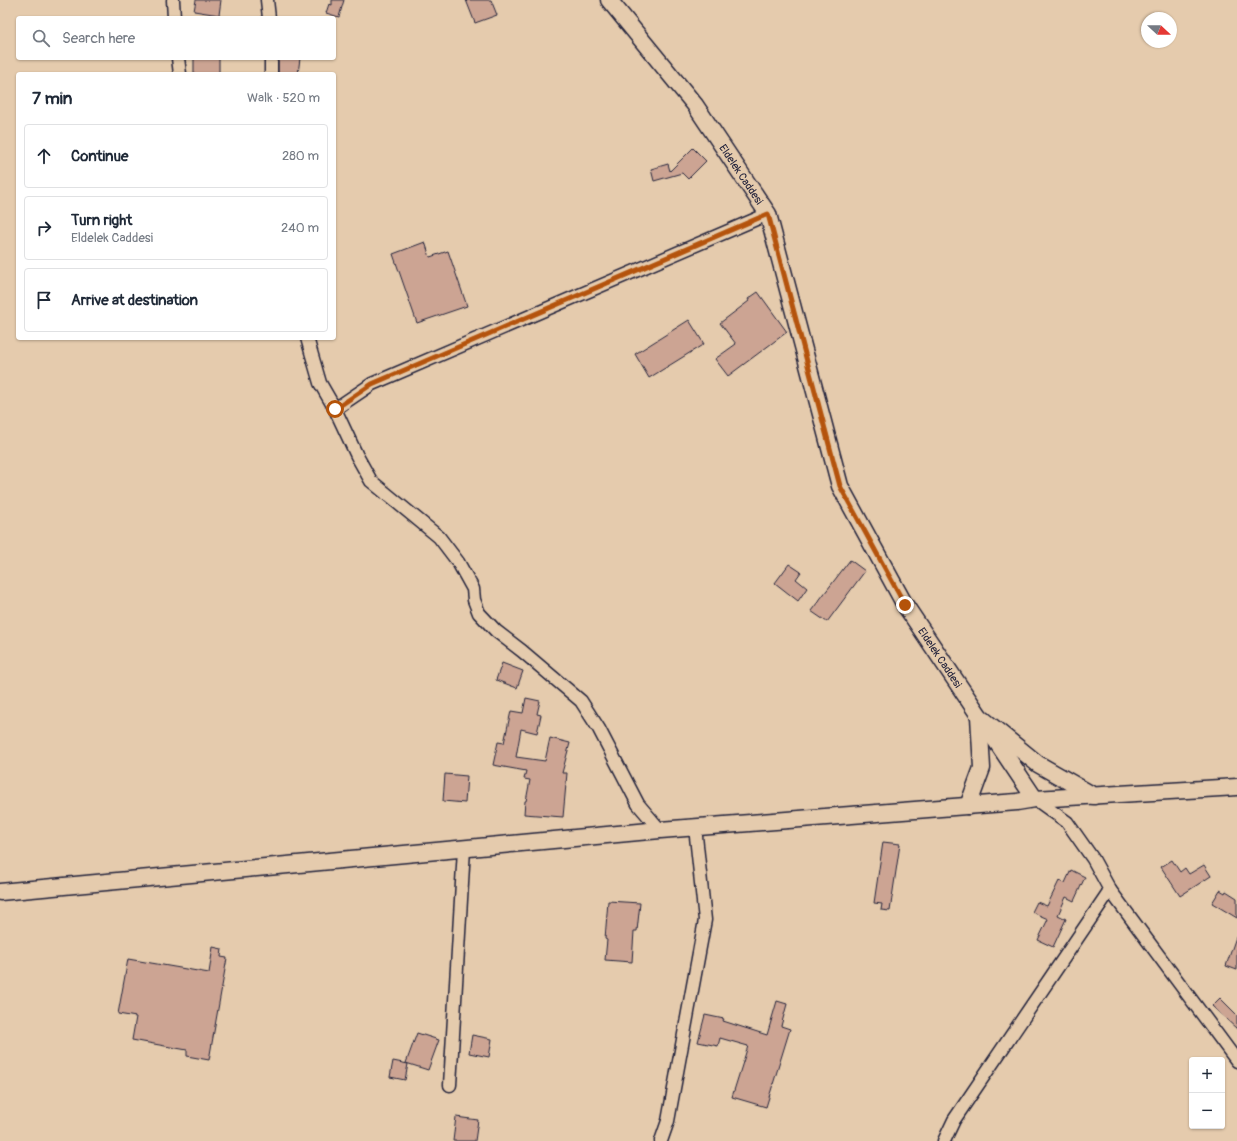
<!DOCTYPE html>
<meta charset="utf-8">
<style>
body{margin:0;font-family:Pangolin,sans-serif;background:#f6f6f7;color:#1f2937}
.controls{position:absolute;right:12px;bottom:12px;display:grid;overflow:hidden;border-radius:4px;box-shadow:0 1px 3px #0004}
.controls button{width:36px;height:36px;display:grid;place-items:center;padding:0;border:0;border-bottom:1px solid #e0e1e3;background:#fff;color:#1f2937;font:20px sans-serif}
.compass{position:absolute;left:1141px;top:12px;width:36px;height:36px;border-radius:50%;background:#fff;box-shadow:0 1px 3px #0004;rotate:112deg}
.stop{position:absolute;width:12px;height:12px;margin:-9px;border:3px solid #b45309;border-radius:50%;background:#fff}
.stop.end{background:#b45309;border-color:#fff;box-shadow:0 1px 4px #0008}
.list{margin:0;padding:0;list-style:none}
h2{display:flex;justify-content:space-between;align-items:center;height:52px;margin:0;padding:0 16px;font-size:17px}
h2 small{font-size:13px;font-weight:400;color:#747a83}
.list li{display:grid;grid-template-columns:26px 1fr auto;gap:12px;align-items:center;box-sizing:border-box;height:64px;margin:0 8px 8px;padding:0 8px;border:1px solid #e0e1e3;border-radius:4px}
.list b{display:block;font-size:15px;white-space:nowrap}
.list p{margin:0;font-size:13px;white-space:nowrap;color:#747a83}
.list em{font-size:13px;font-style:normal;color:#747a83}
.icon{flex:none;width:22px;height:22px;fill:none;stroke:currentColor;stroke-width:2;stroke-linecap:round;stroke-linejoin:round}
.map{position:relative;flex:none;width:1237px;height:1141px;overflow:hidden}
.search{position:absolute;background:#fff;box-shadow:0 1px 3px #0004;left:16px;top:16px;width:320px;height:44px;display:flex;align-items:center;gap:10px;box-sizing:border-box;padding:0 14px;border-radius:4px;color:#747a83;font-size:15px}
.panel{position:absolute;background:#fff;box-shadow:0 1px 3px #0004;left:16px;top:72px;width:320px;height:268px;border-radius:4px}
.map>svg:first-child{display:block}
.building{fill:#cca493;stroke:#22223b}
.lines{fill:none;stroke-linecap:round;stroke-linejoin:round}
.street-casing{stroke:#22223b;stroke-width:15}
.secondary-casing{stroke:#22223b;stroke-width:19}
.street{stroke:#e5cbad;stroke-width:12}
.secondary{stroke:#e5cbad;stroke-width:16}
.route{stroke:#b45309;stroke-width:5}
.labels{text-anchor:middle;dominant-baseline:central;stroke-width:3.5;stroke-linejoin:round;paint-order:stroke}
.street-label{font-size:11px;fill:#22223b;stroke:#e5cbad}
</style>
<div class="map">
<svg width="1237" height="1141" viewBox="0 0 1237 1141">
<rect width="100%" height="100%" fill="#e5cbad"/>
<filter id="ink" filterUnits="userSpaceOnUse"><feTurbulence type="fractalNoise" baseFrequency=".025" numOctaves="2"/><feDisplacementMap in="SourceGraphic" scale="8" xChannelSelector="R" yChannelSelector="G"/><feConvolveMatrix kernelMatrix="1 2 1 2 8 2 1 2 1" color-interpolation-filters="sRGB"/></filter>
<g filter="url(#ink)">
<g class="building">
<polygon points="196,0 221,0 219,15 194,11"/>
<polygon points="332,0 344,0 339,17 326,13 329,4 332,5"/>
<polygon points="466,0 491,0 497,15 475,23"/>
<rect x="194" y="58" width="25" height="16"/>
<polygon points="278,58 300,58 298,74 278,74"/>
<polygon points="693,148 706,161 688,179 682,173 654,181 651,169 668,164 670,171"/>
<polygon points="425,242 430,257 448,251 467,306 417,323 393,254"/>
<polygon points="758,292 787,332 728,376 715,359 736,344 720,323 749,301 748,299"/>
<polygon points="689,320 704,344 649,378 635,354"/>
<polygon points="850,560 865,571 827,622 811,611"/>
<polygon points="789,564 801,572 796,579 807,588 798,601 775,583"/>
<polygon points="502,663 523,671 517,688 496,680"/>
<polygon points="526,698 540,701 537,714 541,715 537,733 521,729 516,757 545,761 550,738 570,743 562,773 567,773 563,817 524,814 525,801 526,801 530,780 524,779 526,771 493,765 498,742 504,743 511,711 523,713"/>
<polygon points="445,774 467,776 465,803 443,801"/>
<polygon points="883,842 900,844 890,911 881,910 882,904 874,903"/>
<polygon points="1172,860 1180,872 1185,868 1189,874 1204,865 1211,876 1180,896 1161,867"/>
<polygon points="1071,870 1085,877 1074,901 1066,897 1058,915 1066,919 1053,947 1038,940 1048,919 1032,912 1037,902 1047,906 1059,881 1065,883"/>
<polygon points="1220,890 1225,893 1226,891 1237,898 1237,918 1212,903"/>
<polygon points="608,901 640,903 637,931 634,931 632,962 605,960 607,940 605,939"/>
<polygon points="1236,937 1237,938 1237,970 1226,966"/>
<polygon points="213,947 222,949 221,957 227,958 209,1060 187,1056 187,1050 132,1040 136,1017 118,1014 128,959 209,973"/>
<polygon points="1220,998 1237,1015 1237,1029 1212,1006"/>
<polygon points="777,1001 787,1004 781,1026 790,1029 766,1107 732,1097 748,1046 720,1038 718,1046 698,1042 705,1015 724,1019 723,1021 767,1035"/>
<polygon points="417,1033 439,1040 428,1070 406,1063"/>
<polygon points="472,1035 492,1039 489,1057 469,1053"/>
<polygon points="393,1061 408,1064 405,1080 390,1077"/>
<polygon points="456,1117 478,1120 475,1141 453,1141"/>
</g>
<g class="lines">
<defs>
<g id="street">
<polyline points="173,0 174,18"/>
<polyline points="267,0 269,18"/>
<polyline points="178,58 180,74"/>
<polyline points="271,58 271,74"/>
<polyline points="307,338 320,383 335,409"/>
<polyline points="1035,799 1067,822 1093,859 1110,890 1237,1061"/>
<polyline points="660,830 638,804 599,729 581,701 522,651 496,631 479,613 474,600 473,589 458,562 439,537 371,481 357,456 335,409 372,384 768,214"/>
<polyline points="450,1085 464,849"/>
<polyline points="661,1141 668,1121 705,920 695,827"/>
<polyline points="944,1141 954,1120 1110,890"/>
</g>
<g id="secondary">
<path id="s1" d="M 609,0 L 695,105 L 768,214 L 840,486 L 905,605 L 1035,799"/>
<polyline points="968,806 982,768 979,716 1038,764 1094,796"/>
<polyline points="0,892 660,830 1017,802 1035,799 1237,787"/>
</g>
</defs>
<use href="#street" class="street-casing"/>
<use href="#secondary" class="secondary-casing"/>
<use href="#street" class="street"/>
<use href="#secondary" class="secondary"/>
</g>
</g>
<g class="lines" filter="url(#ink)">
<polyline class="route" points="335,409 372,384 768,214 840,486 905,605"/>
</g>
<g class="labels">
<g class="street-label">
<text stroke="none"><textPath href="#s1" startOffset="219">Eldelek Caddesi</textPath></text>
<text stroke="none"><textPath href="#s1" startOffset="747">Eldelek Caddesi</textPath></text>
</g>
</g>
</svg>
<div class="controls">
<button>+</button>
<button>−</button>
</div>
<svg class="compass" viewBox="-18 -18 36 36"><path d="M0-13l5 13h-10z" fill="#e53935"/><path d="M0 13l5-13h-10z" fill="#747a83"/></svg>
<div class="stop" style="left:335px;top:409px"></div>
<div class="stop end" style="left:905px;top:605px"></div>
<div class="search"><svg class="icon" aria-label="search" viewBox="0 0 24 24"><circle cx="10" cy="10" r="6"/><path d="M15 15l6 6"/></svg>Search here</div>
<section class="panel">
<h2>7 min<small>Walk · 520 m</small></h2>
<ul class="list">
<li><svg class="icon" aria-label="ahead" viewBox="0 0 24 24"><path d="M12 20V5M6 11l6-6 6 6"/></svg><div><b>Continue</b></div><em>280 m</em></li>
<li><svg class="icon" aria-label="right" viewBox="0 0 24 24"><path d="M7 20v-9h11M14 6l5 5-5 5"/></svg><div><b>Turn right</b><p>Eldelek Caddesi</p></div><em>240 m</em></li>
<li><svg class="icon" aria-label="arrive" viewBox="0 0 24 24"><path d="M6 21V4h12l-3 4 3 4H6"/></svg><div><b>Arrive at destination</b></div></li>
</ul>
</section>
</div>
